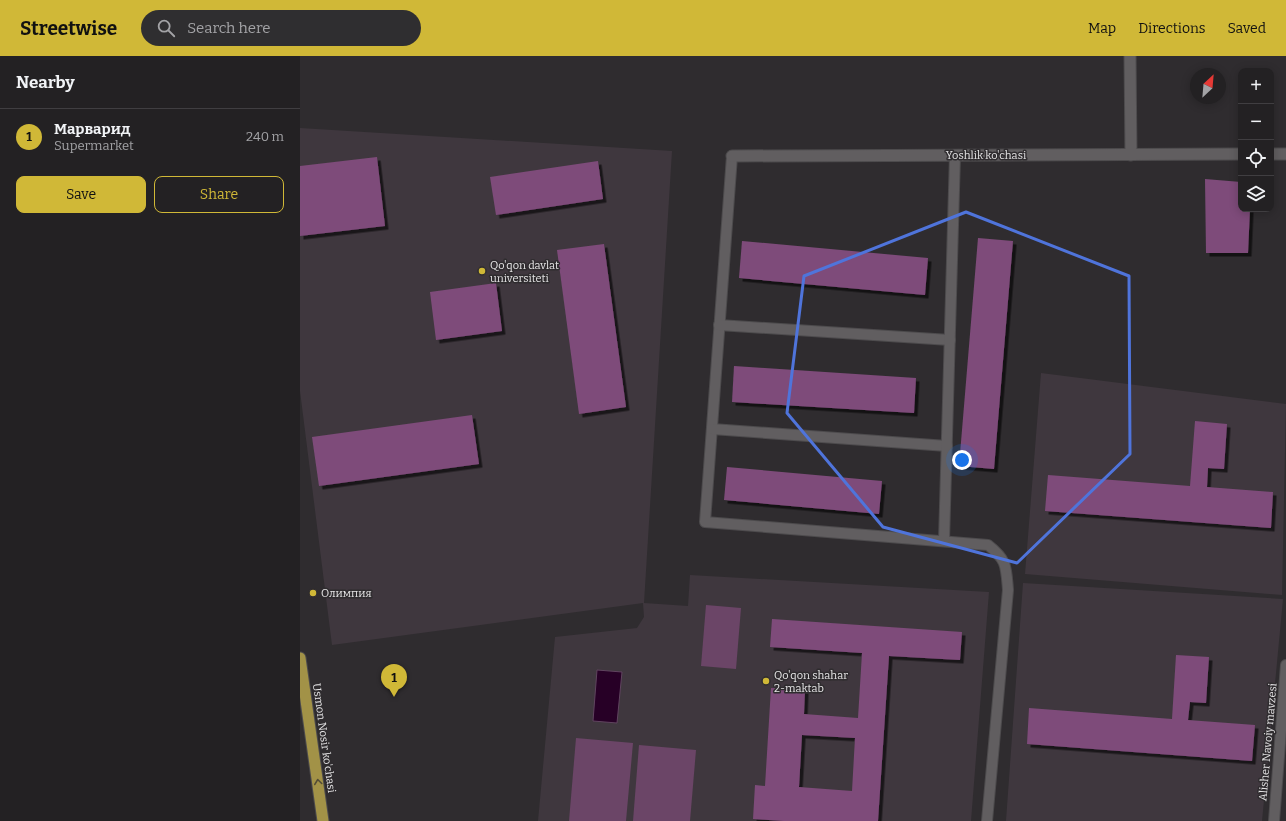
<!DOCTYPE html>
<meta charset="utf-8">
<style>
body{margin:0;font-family:Bitter,serif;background:#2f2e30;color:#f1f3f6}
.controls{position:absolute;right:12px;top:12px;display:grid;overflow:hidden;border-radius:8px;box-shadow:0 2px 10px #0003}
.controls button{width:36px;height:36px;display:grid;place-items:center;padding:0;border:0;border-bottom:1px solid #403e41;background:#232123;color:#f1f3f6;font:20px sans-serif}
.compass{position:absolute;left:890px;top:12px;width:36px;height:36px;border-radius:50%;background:#232123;box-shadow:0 2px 10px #0003;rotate:26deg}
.you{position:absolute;left:662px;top:404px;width:14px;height:14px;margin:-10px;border:3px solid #fff;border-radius:50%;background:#1a73e8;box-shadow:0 0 0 6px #1a73e833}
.badge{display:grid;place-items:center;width:26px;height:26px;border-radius:50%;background:#d0b837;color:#111;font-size:13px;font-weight:700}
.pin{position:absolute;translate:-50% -33px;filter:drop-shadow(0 1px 2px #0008)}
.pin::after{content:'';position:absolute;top:21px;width:14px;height:12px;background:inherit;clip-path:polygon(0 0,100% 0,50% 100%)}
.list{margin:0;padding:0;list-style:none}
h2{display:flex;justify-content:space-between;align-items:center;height:52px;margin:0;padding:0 16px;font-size:17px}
h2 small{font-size:13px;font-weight:400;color:#a3a3a6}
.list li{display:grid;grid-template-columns:26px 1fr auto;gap:12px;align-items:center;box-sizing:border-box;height:56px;padding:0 16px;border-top:1px solid #403e41}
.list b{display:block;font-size:15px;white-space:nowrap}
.list p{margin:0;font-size:13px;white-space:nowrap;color:#a3a3a6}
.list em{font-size:13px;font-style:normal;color:#a3a3a6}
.actions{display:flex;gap:8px;padding:12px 16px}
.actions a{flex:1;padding:9px 0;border:1px solid #d0b837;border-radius:8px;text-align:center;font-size:14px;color:#d0b837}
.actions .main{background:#d0b837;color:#111}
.icon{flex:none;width:22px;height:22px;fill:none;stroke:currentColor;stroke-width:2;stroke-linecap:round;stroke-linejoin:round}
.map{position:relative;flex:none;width:986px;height:765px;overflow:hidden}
header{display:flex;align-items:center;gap:24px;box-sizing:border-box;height:56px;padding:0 20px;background:#d0b837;color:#111}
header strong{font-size:19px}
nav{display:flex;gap:22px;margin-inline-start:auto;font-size:14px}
.search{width:280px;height:36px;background:#2f2e30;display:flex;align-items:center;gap:10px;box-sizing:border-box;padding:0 14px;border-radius:22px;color:#a3a3a6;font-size:15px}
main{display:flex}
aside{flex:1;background:#232123}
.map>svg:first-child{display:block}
.built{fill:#3f373e}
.green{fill:#6b4567}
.water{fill:#270026;stroke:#60445f}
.building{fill:#7e4b7a;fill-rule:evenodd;filter:url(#shadow)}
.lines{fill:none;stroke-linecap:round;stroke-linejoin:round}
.service-casing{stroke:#4d4b4d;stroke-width:12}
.minor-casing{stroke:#4d4b4d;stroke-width:13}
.trunk-casing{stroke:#4d4b4d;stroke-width:13}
.service{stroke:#615e60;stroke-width:10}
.minor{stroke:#615e60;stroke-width:11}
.trunk{stroke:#a29247;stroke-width:11}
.oneway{stroke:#524b36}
.marked{fill:none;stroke:#4f74db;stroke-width:3;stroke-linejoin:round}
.poi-dot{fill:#d0b837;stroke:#2f2c2f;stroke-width:1.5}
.labels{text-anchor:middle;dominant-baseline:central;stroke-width:3;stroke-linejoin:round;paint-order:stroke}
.street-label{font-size:11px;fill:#e5e4e5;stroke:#2f2c2f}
.poi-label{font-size:11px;fill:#e5e4e5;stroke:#2f2c2f;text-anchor:start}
</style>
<header>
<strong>Streetwise</strong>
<div class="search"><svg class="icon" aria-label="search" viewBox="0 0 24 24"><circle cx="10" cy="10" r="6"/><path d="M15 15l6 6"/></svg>Search here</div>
<nav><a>Map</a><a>Directions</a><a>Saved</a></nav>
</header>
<main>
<aside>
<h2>Nearby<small></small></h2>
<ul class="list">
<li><span class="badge">1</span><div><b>Марварид</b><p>Supermarket</p></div><em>240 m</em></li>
</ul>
<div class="actions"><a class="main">Save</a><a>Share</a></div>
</aside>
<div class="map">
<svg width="986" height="765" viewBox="0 0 986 765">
<defs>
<filter id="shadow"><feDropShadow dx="3.5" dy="3.5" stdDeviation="0" flood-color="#0009"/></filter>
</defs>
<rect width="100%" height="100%" fill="#2f2c2f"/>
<g class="built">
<polygon points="0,72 372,95 344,547 388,550 390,519 689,536 671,765 238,765 255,581 337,572 344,561 343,547 32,589 0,335"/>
<polygon points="741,317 986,348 982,539 725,518"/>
<polygon points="723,527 983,543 962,765 706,765"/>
</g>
<g class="green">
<polygon points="406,549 441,552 436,613 401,610"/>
<polygon points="276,682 333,687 326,765 269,765"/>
<polygon points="339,689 396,694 390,765 333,765"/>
</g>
<polygon class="water" points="297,614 322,616 317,667 293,665"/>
<g class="building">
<polygon points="77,101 85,170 0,180 0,110"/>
<polygon points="298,105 303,143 196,159 190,121"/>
<polygon points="905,123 941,126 941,153 950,153 948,197 906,197"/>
<polygon points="678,182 713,185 694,413 659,410"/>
<polygon points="442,185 628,202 625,239 439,222"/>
<polygon points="304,188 326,351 279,358 257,194"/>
<polygon points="196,227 202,275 136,284 130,236"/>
<polygon points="434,310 616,322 614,357 432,346"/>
<polygon points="172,359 179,408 19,430 12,381"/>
<polygon points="895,365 927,368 924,413 908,412 907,431 973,436 971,472 745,455 748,419 890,430"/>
<polygon points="427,411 582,425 579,458 424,444"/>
<path d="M 472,563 L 662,576 L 660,604 L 589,600 L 578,765 L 484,765 L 453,763 L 455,729 L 465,730 L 471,632 L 505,634 L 504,658 L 558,662 L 562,597 L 470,591 ZM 502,679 L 555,682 L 552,735 L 499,731 Z"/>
<polygon points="876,599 909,601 906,647 890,646 888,664 955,669 952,705 727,688 729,652 872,663"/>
</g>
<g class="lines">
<defs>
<g id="service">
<path d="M 432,100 L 405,466 L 688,489 C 707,504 706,510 708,534 L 687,765"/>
<polyline points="419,269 650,284"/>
<polyline points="412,373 647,390"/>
<polyline points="644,485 655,99"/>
<polyline points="974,765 986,609"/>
</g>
<g id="minor">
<polyline points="830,0 831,99"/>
<polyline points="971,98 986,98"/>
<polyline points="432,100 941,98"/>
</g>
<polyline id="trunk" points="0,602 23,765"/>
</defs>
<use href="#service" class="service-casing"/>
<use href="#minor" class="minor-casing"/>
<use href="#trunk" class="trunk-casing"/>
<use href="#service" class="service"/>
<use href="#minor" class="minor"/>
<use href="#trunk" class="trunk"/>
</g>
<defs><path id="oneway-chevron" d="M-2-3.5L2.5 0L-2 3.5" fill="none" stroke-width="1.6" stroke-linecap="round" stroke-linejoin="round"/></defs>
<use class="oneway" href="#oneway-chevron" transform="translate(18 726) rotate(-98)"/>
<path class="marked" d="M 666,156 L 829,220 L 830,398 L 717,507 L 583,471 L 487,357 L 504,220 Z"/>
<g class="poi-dot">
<circle cx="182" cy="215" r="4"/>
<circle cx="13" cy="537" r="4"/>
<circle cx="466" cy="625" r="4"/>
</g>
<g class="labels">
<g class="street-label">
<text x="686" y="99">Yoshlik ko'chasi</text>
<text transform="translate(24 682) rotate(82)">Usmon Nosir ko'chasi</text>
<text transform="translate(968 686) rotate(-85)">Alisher Navoiy mavzesi</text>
</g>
<g class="poi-label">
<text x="190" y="209">Qo'qon davlat<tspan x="190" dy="13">universiteti</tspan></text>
<text x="21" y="537">Олимпия</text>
<text x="474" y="619">Qo'qon shahar<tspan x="474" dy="13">2-maktab</tspan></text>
</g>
</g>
</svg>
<div class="controls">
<button>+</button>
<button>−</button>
<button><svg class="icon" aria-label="locate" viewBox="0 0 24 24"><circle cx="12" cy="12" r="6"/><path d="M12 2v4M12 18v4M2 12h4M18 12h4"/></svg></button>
<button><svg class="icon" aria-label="layers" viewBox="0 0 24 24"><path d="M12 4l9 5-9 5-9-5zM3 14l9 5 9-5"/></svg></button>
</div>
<svg class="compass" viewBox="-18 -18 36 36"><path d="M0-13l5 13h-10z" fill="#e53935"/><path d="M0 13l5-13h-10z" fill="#a3a3a6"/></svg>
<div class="you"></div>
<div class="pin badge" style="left:94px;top:641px">1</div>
</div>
</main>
